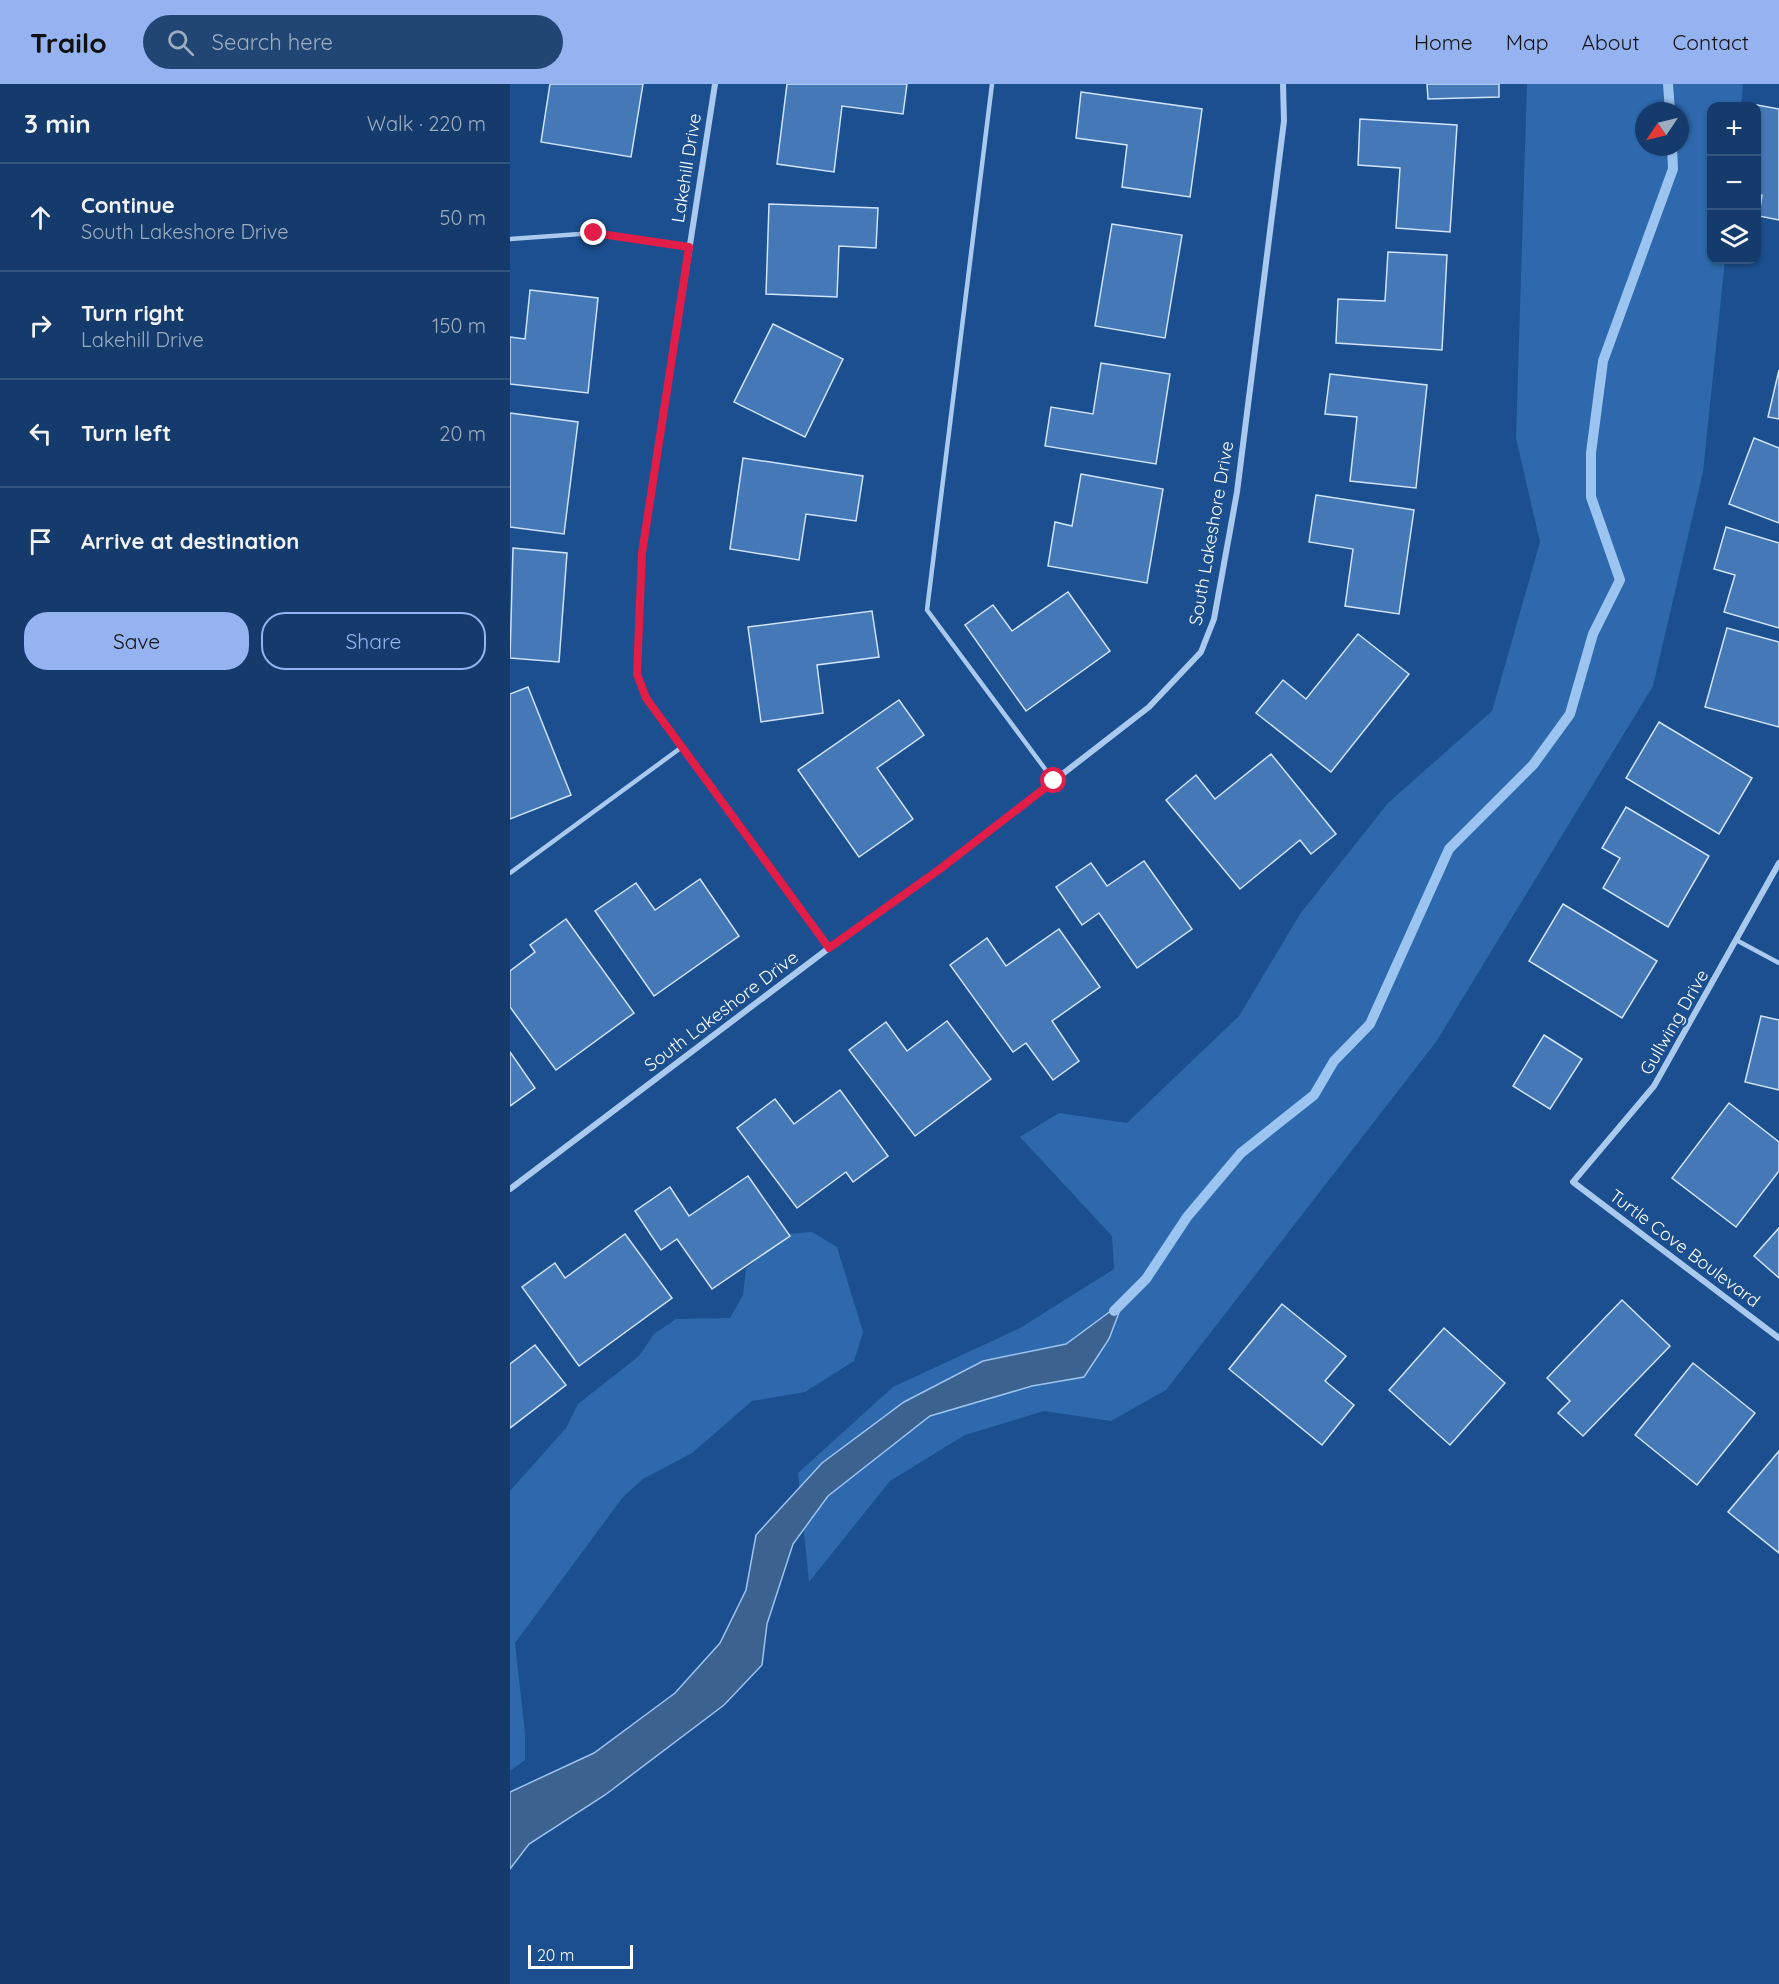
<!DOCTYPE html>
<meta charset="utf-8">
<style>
body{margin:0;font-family:Quicksand,sans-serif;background:#214673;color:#f1f3f6}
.controls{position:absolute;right:18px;top:18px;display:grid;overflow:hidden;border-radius:12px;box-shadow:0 2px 4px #0004}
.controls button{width:54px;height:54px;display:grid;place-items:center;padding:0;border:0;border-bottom:2px solid #33557e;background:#143b6b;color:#f1f3f6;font:30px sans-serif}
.compass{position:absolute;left:1125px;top:18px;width:54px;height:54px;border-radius:50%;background:#143b6b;box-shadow:0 2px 4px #0004;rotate:235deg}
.scale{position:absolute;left:18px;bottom:15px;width:105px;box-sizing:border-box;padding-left:6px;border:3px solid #fff;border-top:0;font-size:16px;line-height:21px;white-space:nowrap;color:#fff;-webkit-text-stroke:4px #1b4f8f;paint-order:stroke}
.stop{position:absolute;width:18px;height:18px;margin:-14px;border:4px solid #e11d48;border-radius:50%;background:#fff}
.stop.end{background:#e11d48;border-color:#fff;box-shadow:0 2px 6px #0008}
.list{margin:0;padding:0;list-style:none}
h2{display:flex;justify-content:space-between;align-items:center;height:78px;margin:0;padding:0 24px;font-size:26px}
h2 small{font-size:20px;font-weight:400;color:#9dadc1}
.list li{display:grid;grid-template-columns:39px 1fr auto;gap:18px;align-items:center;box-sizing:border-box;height:108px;padding:0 24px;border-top:2px solid #33557e}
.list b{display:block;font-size:22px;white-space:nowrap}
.list p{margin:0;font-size:20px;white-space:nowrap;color:#9dadc1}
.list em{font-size:20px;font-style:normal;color:#9dadc1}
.actions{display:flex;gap:12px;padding:18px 24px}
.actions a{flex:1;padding:14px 0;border:2px solid #95b2f1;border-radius:24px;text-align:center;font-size:21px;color:#95b2f1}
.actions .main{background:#95b2f1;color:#111}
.icon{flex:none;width:33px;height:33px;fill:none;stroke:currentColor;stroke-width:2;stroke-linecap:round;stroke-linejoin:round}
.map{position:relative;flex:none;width:1269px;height:1900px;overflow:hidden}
header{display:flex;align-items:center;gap:36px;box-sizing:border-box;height:84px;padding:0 30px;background:#95b2f1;color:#111}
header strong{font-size:28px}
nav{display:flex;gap:33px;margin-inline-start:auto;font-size:21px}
.search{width:420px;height:54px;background:#214673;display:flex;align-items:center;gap:15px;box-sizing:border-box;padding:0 21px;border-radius:33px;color:#9dadc1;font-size:22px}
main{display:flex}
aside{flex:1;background:#143b6b}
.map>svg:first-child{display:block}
.green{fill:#2e69ad;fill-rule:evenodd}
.water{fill:#3c6290;stroke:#9cc4f0;stroke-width:1.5}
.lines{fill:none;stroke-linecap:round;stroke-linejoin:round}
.stream{stroke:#9cc4f0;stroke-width:10}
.building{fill:#4478b7;stroke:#cfe3fa;stroke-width:1.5}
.lane{stroke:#a9c9ee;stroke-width:4.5}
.street{stroke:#a9c9ee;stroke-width:6}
.route{stroke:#e11d48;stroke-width:8}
.labels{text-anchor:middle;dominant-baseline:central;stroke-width:4.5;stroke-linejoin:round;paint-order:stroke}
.street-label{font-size:18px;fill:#fff;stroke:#1b4f8f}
</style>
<header>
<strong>Trailo</strong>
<div class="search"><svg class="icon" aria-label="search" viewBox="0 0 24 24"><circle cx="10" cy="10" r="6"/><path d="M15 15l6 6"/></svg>Search here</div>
<nav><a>Home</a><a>Map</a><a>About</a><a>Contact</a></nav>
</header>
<main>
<aside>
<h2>3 min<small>Walk · 220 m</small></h2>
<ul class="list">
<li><svg class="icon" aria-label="ahead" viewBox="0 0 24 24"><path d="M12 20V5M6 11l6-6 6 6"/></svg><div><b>Continue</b><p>South Lakeshore Drive</p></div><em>50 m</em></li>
<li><svg class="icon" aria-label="right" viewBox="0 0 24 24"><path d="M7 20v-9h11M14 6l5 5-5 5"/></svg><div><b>Turn right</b><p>Lakehill Drive</p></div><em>150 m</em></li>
<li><svg class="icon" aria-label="left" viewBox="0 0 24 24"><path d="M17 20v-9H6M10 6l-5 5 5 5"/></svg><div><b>Turn left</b></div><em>20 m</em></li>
<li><svg class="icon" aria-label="arrive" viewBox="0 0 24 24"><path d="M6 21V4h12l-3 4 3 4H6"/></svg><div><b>Arrive at destination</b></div></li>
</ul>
<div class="actions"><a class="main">Save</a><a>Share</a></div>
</aside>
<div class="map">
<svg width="1269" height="1900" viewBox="0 0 1269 1900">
<rect width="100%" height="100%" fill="#1b4f8f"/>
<g class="green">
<path d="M 1017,0 L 1233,0 L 1231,22 L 1202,22 L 1202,176 L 1215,176 L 1193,388 L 1143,602 L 926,958 L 656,1306 L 601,1337 L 534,1327 L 455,1351 L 380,1397 L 299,1498 L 288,1389 L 383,1303 L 510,1244 L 604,1185 L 602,1152 L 510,1053 L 549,1029 L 617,1039 L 729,932 L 790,830 L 878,719 L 982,627 L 1030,458 L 1006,354 ZM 1134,27 L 1170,27 L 1170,63 L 1134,63 Z"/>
<polygon points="302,1148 327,1163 353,1248 344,1277 295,1308 242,1317 182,1369 133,1395 113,1413 5,1559 15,1649 15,1676 0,1687 0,1407 56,1344 68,1320 129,1272 144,1250 166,1235 220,1234 233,1211 236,1185 275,1150"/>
</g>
<polygon class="water" points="613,1218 599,1255 574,1293 522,1302 420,1332 318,1412 283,1460 257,1540 252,1581 214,1621 95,1711 19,1760 0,1785 0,1708 84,1669 165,1609 210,1559 236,1506 246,1451 312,1379 394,1318 473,1277 556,1260"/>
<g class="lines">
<g class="stream">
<polyline points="1158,0 1160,27"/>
<polyline points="604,1227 636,1195 677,1133 731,1069 804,1011 824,977 860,940 939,765 1023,681 1060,630 1083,550 1110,496 1081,413 1081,369 1093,277 1163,85 1162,63"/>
</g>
</g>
<g class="building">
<polygon points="40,0 133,0 121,73 31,58"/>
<polygon points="277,0 397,0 393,30 332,22 324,88 267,80"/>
<polygon points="917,0 989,0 989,13 918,15"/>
<polygon points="571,8 692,25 680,113 612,103 617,61 566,54"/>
<polygon points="1247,21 1269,25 1269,136 1249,132 1252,111 1246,110"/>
<polygon points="850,35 947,41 940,148 886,144 890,84 848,81"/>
<polygon points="259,120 368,124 366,164 329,162 327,213 256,210"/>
<polygon points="602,140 672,151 655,254 585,242"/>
<polygon points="878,168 937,171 932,266 826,259 828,215 875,217"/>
<polygon points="20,206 88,214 78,309 0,300 0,253 15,255"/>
<polygon points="263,240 333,275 295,353 224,318"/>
<polygon points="591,279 660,290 646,380 535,362 541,323 583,330"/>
<polygon points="1269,286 1269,335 1258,333"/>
<polygon points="820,290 917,301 906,404 840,397 847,333 815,330"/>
<polygon points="0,329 68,338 54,450 0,443"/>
<polygon points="1244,354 1269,364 1269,439 1219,420"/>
<polygon points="233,374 353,392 346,437 296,430 289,476 220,465"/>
<polygon points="571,390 653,405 637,499 538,482 545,438 562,442"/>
<polygon points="806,411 904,426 889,530 835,522 843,465 799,458"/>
<polygon points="1216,443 1269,459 1269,544 1214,528 1225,491 1204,485"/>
<polygon points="3,464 57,469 49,578 0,574"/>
<polygon points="558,508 600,567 516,627 455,541 483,521 502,547"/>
<polygon points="362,527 369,573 307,581 313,629 251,638 238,543"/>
<polygon points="1217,544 1269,558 1269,643 1195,623"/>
<polygon points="848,550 899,590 821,688 746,629 773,596 796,615"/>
<polygon points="18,603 61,711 0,735 0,610"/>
<polygon points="389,616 414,651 367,684 403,735 349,773 288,686"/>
<polygon points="1149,638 1242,694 1209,750 1116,694"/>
<polygon points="761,670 826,750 801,770 790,756 730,805 656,716 686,691 705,715"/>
<polygon points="1116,723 1199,772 1158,843 1093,804 1110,774 1092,764"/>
<polygon points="634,777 682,845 627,884 589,829 572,841 546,803 581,779 597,802"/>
<polygon points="190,795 229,852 144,912 85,827 126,799 145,826"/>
<polygon points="1053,820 1147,877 1112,934 1019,877"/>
<polygon points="56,835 124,929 46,986 0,923 0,887 25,868 20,861"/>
<polygon points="549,845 590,903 542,937 569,977 543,996 516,959 503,968 440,881 477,854 496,882"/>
<polygon points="1251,932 1269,936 1269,1006 1235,998"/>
<polygon points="437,937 481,995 405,1052 339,966 376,938 397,967"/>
<polygon points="1034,951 1072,975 1040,1025 1003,1002"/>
<polygon points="0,968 25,1004 0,1022"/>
<polygon points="330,1006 378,1072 343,1098 336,1088 287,1124 227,1044 265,1015 284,1040"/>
<polygon points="1219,1019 1269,1058 1269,1087 1226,1143 1162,1094"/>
<polygon points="238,1092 280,1152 202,1205 167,1155 151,1166 125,1127 160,1103 179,1132"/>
<polygon points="1269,1144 1269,1194 1244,1172"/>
<polygon points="115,1150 162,1214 69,1282 12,1203 45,1179 55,1194"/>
<polygon points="1112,1216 1160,1262 1073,1352 1048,1329 1060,1317 1037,1294"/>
<polygon points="772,1220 836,1272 815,1297 844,1321 812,1361 719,1285"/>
<polygon points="934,1244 995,1299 940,1361 879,1306"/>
<polygon points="25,1261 56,1301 0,1344 0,1280"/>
<polygon points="1183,1279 1245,1329 1187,1401 1125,1351"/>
<polygon points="1269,1367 1269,1469 1218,1428"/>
</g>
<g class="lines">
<g class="lane">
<polyline points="482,0 417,526 544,697"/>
<polyline points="0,155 84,149 179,163"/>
<polyline points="0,789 172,663"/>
<polyline points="1228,857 1269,879"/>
</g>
<g class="street">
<polyline points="205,0 132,469 127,590 136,614 319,864"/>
<polyline points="1269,779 1144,1002 1063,1098 1269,1254"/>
<polyline points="0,1105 319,864 430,785 639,623 691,568 704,535 727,408 774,37 773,0"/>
</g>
</g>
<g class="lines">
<polyline class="route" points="84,149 179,163 132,469 127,590 136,614 319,864 430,785 544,697"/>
</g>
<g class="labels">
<g class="street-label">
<text transform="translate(176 84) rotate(-81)">Lakehill Drive</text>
<text transform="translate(701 449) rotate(-80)">South Lakeshore Drive</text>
<text transform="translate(211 927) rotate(-37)">South Lakeshore Drive</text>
<text transform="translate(1164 938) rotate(-60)">Gullwing Drive</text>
<text transform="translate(1175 1164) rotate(37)">Turtle Cove Boulevard</text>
</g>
</g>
</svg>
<div class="controls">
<button>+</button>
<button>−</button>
<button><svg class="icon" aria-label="layers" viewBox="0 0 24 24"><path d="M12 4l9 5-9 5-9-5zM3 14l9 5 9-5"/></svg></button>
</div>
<svg class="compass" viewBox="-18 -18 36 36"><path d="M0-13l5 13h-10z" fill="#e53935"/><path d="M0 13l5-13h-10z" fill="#9dadc1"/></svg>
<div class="scale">20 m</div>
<div class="stop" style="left:544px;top:697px"></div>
<div class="stop end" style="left:84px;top:149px"></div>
</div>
</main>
